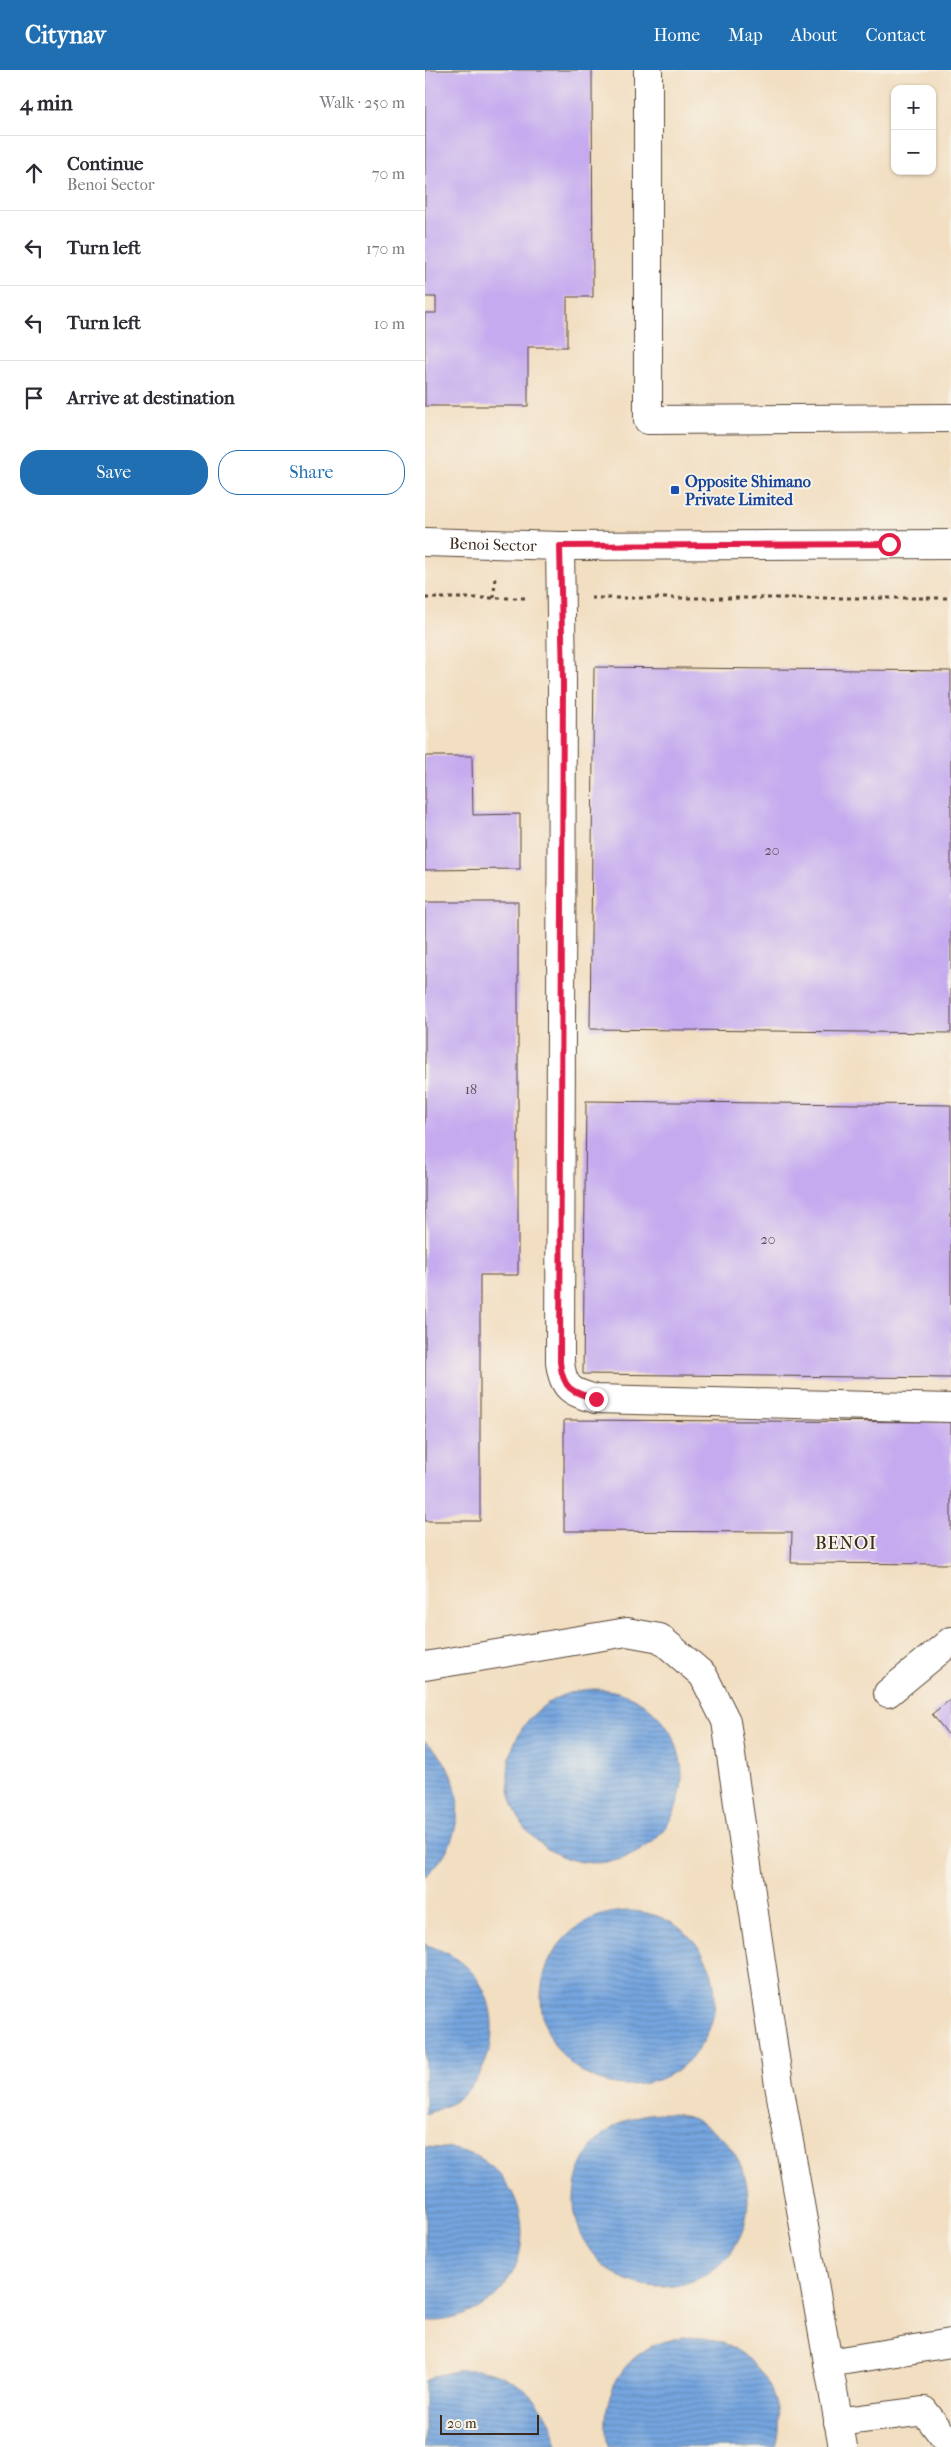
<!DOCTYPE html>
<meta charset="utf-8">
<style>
body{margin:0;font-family:"IM FELL French Canon",serif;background:#f7f7f7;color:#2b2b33}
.controls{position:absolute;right:15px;top:15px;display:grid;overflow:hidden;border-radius:10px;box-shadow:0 1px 4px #0004}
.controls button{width:45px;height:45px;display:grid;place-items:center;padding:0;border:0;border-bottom:1px solid #e1e1e2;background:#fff;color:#2b2b33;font:25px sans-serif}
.scale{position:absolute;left:15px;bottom:12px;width:99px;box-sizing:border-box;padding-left:5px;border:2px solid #3b2a1e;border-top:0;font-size:14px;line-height:18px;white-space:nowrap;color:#3b2a1e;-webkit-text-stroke:4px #f7f3e8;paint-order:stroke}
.stop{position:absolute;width:15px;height:15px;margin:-11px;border:4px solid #e11d48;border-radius:50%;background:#fff}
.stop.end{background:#e11d48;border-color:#fff;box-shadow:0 1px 5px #0008}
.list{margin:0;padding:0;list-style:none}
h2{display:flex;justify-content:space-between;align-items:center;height:65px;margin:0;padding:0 20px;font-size:21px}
h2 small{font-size:16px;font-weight:400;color:#7c7c81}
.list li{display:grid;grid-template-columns:32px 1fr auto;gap:15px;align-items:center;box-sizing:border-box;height:75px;padding:0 20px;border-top:1px solid #e1e1e2}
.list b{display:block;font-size:19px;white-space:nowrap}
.list p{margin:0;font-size:16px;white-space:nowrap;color:#7c7c81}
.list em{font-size:16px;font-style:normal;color:#7c7c81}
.actions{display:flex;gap:10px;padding:15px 20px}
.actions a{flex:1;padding:11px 0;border:1px solid #1f6fb2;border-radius:20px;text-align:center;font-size:18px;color:#1f6fb2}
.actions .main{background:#1f6fb2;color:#fff}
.icon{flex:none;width:28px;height:28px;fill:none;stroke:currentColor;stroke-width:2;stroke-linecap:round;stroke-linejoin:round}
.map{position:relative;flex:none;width:526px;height:2377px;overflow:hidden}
header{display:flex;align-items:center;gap:30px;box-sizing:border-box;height:70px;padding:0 25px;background:#1f6fb2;color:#fff}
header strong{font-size:24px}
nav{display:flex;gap:28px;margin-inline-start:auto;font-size:18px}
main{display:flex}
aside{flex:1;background:#fff}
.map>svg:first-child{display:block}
.water{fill:url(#water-rules);stroke:#58687e}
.building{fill:#c5aaef}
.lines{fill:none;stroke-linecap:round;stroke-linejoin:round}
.minor-casing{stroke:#564536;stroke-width:30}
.path{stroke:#564536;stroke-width:3;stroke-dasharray:4 4;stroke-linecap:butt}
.minor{stroke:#fff;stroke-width:28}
.route{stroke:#e11d48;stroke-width:6}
.transit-dot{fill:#1a4fb4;stroke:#f7f3e8;stroke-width:2}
.labels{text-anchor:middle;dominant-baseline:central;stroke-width:4;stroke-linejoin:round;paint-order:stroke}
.number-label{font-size:14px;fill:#5e4a52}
.transit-label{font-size:16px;font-weight:bold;fill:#164399;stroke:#f7f3e8;text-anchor:start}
.street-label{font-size:16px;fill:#3b2a1e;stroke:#f7f3e8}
.neighbourhood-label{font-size:18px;letter-spacing:1px;fill:#3b2a1e;stroke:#f7f3e8}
</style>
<header>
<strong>Citynav</strong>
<nav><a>Home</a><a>Map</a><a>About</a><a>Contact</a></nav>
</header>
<main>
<aside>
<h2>4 min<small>Walk · 250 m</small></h2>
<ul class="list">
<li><svg class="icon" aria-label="ahead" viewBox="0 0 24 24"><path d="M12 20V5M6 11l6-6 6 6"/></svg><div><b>Continue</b><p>Benoi Sector</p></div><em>70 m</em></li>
<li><svg class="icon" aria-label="left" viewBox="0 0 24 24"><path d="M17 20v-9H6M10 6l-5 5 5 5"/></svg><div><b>Turn left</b></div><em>170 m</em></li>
<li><svg class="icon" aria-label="left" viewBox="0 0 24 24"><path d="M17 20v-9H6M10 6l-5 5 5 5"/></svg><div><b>Turn left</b></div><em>10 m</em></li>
<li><svg class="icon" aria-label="arrive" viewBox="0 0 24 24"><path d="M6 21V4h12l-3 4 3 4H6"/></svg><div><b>Arrive at destination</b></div></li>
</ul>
<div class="actions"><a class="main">Save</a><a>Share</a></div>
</aside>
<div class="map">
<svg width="526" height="2377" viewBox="0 0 526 2377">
<defs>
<pattern id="water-rules" width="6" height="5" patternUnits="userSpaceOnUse" patternTransform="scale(1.25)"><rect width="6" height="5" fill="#75a5df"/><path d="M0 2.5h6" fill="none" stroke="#6187b4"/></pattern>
</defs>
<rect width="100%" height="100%" fill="#f7f3e8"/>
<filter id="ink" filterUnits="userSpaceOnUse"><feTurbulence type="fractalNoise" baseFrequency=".02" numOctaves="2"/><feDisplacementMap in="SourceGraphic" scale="10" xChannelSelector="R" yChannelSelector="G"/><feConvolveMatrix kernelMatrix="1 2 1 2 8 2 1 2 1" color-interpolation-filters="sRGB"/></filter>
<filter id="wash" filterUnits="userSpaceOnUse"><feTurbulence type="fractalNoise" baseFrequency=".0096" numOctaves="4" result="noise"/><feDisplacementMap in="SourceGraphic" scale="20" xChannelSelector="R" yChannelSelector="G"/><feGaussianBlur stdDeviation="1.12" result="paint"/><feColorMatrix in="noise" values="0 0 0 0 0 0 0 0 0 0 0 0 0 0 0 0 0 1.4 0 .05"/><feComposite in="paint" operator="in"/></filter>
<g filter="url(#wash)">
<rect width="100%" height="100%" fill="#f2dec1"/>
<g class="water">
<circle cx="170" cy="1706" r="87"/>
<path d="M 0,1671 C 44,1704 43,1772 0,1806 Z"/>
<circle cx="203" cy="1928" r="87"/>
<path d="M 0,1874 C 16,1880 31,1886 43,1898 C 82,1937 72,2006 25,2034 C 18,2038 8,2041 0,2044 Z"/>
<circle cx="236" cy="2130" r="87"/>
<path d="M 0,2077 C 18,2078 36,2078 52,2087 C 117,2123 110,2218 41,2244 C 29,2249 13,2253 0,2250 Z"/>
<path d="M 257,2267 C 266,2268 275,2267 284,2269 C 332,2279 364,2329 350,2377 L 183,2377 C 175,2334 189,2294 231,2274 C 239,2271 249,2269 257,2267 Z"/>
<path d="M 35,2300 C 43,2300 53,2299 62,2301 C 96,2309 130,2340 131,2377 L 0,2377 L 0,2312 L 9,2306 Z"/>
</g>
<g id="blocks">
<g class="building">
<polygon points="0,0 167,0 168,227 142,227 142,277 103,277 103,336 0,336 0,243 11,243 11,227 0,227"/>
<polygon points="169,597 526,601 526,963 165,959"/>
<polygon points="0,686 47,686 48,745 95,744 95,799 0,800"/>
<polygon points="0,832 93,832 93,1205 55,1205 55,1451 0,1451"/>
<polygon points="161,1031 526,1035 526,1308 158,1304"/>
<polygon points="139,1350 526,1352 526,1494 366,1493 367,1462 139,1461"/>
<polygon points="526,1629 526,1668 507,1644"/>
</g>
</g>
</g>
<g filter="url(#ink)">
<use href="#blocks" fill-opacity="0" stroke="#564536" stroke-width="1"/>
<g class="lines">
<defs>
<g id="minor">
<polyline points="223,0 223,350 526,348"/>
<path id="s1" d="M 0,472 L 135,476 L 526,474"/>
<path d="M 135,476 L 137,611 L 135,1292 C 138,1319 146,1322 171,1329 L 526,1338"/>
<polyline points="0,1596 202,1562 235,1568 278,1605 301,1651 354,2015 418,2377"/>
<polyline points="463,1623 526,1571"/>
<polyline points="403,2293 526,2273"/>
<polyline points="413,2352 499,2341 526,2376"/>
</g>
</defs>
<use href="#minor" class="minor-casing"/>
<g class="path">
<polyline points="0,528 104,528"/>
<polyline points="69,528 70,504"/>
<polyline points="166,528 526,528"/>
</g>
<use href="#minor" class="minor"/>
</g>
</g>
<g class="lines" filter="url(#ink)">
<path class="route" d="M 171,1329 C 146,1322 138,1319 135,1292 L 138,612 L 135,476 L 464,474"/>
</g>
<rect class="transit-dot" x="245" y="415" width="10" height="10" rx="2.5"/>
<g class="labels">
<g class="number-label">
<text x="347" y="780">20</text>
<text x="46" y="1019">18</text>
<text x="343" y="1169">20</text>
</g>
<g class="transit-label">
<text x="260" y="411">Opposite Shimano<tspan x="260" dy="18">Private Limited</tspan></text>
</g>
<g class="street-label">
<text stroke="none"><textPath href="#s1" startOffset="68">Benoi Sector</textPath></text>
</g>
<g class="neighbourhood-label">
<text x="421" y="1473">BENOI</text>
</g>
</g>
</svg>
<div class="controls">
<button>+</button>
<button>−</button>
</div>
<div class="scale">20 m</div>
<div class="stop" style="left:464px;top:474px"></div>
<div class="stop end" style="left:171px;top:1329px"></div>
</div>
</main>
